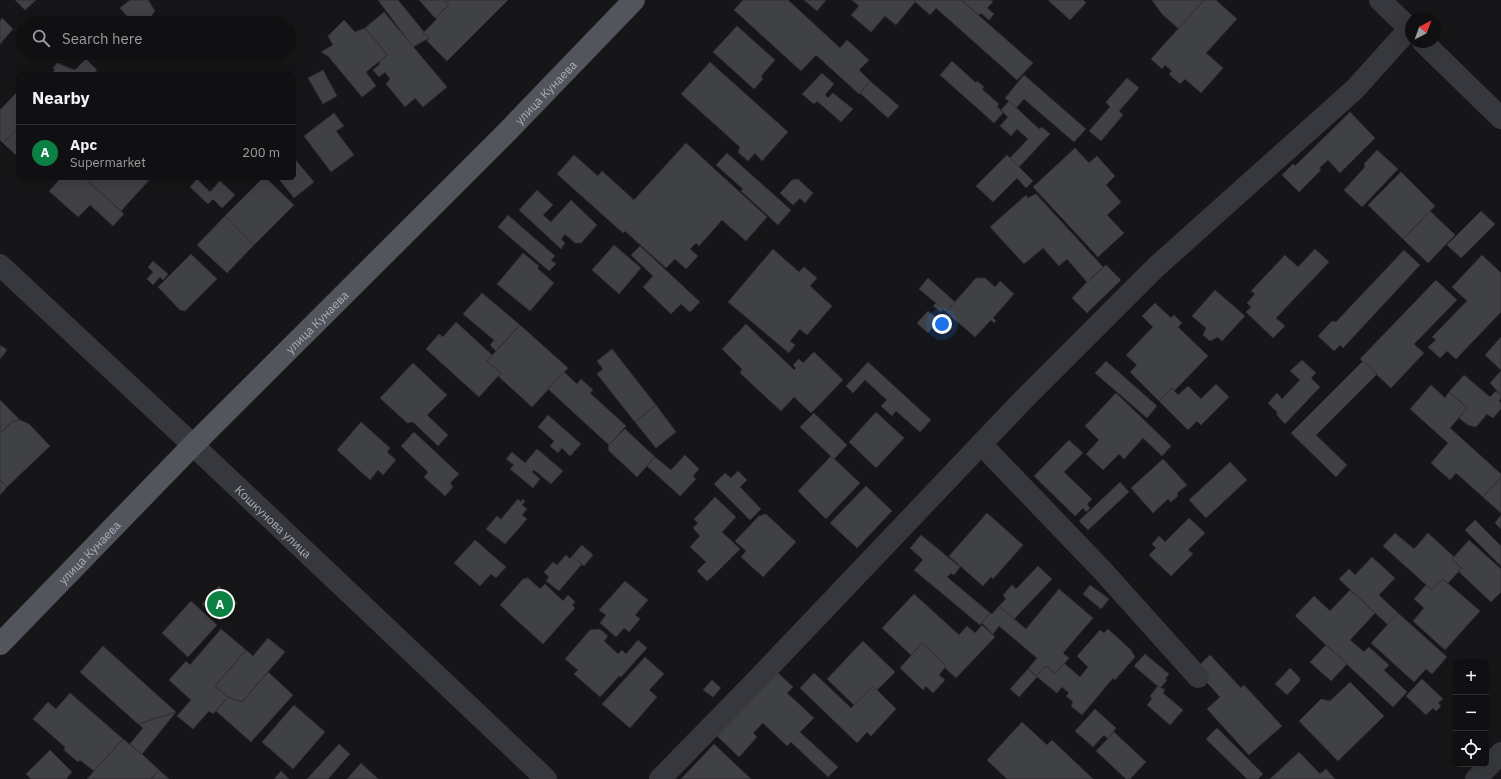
<!DOCTYPE html>
<meta charset="utf-8">
<style>
body{margin:0;font-family:"IBM Plex Sans",sans-serif;background:#19191b;color:#f1f3f6}
.controls{position:absolute;right:12px;bottom:12px;display:grid;overflow:hidden;border-radius:6px;box-shadow:0 4px 16px #0002}
.controls button{width:36px;height:36px;display:grid;place-items:center;padding:0;border:0;border-bottom:1px solid #303032;background:#101012;color:#f1f3f6;font:20px sans-serif}
.compass{position:absolute;left:1405px;top:12px;width:36px;height:36px;border-radius:50%;background:#101012;box-shadow:0 4px 16px #0002;rotate:41deg}
.you{position:absolute;left:942px;top:324px;width:14px;height:14px;margin:-10px;border:3px solid #fff;border-radius:50%;background:#1a73e8;box-shadow:0 0 0 6px #1a73e833}
.badge{display:grid;place-items:center;width:26px;height:26px;border-radius:50%;background:#0b8043;color:#fff;font-size:13px;font-weight:700}
.pin{position:absolute;translate:-50% -50%;border:2px solid #fff;box-shadow:0 1px 4px #0006}
.list{margin:0;padding:0;list-style:none}
h2{display:flex;justify-content:space-between;align-items:center;height:52px;margin:0;padding:0 16px;font-size:17px}
h2 small{font-size:13px;font-weight:400;color:#9c9d9f}
.list li{display:grid;grid-template-columns:26px 1fr auto;gap:12px;align-items:center;box-sizing:border-box;height:56px;padding:0 16px;border-top:1px solid #303032}
.list b{display:block;font-size:15px;white-space:nowrap}
.list p{margin:0;font-size:13px;white-space:nowrap;color:#9c9d9f}
.list em{font-size:13px;font-style:normal;color:#9c9d9f}
.icon{flex:none;width:22px;height:22px;fill:none;stroke:currentColor;stroke-width:2;stroke-linecap:round;stroke-linejoin:round}
.map{position:relative;flex:none;width:1501px;height:779px;overflow:hidden}
.search{position:absolute;background:#101012;box-shadow:0 4px 16px #0002;left:16px;top:16px;width:280px;height:44px;display:flex;align-items:center;gap:10px;box-sizing:border-box;padding:0 14px;border-radius:22px;color:#9c9d9f;font-size:15px}
.panel{position:absolute;background:#101012;box-shadow:0 4px 16px #0002;left:16px;top:72px;width:280px;height:108px;border-radius:6px}
.map>svg:first-child{display:block}
.building{fill:#404145;stroke:#303034}
.lines{fill:none;stroke-linecap:round;stroke-linejoin:round}
.minor{stroke:#37383d;stroke-width:22}
.major{stroke:#53555c;stroke-width:22}
.labels{text-anchor:middle;dominant-baseline:central;stroke-width:3.5;stroke-linejoin:round;paint-order:stroke}
.street-label{font-size:12px;fill:#a8adb8;stroke:#111113}
</style>
<div class="map">
<svg width="1501" height="779" viewBox="0 0 1501 779">
<rect width="100%" height="100%" fill="#161618"/>
<g class="building">
<polygon points="15,0 36,0 25,10"/>
<polygon points="130,0 148,0 155,11 149,19 142,23 133,23 120,8"/>
<polygon points="378,0 398,0 429,38 413,47"/>
<polygon points="419,0 444,0 449,5 435,18"/>
<polygon points="444,0 508,0 447,61 427,41 429,38 423,33 437,19 435,18 449,5"/>
<polygon points="743,0 788,0 840,48 847,40 869,60 859,70 870,81 859,94 816,55 801,71 734,10"/>
<polygon points="804,0 826,0 817,11"/>
<polygon points="852,0 913,0 915,2 896,25 885,16 871,32 851,15 859,6"/>
<polygon points="913,0 961,0 1033,63 1017,80 936,8 930,15"/>
<polygon points="961,0 991,0 993,2 987,8 994,14 989,20 981,13 979,15"/>
<polygon points="1048,0 1083,0 1086,3 1070,20"/>
<polygon points="1152,0 1204,0 1179,29 1162,14"/>
<polygon points="1204,0 1216,0 1237,19 1206,53 1223,68 1201,93 1185,79 1180,84 1169,74 1172,71 1165,65 1162,69 1151,59"/>
<polygon points="384,12 447,87 423,107 415,98 405,107 386,84 390,79 385,72 379,77 373,70 380,64 379,62 387,55 365,28"/>
<polygon points="2,18 13,29 0,44 0,21"/>
<polygon points="344,20 355,32 365,28 387,55 366,72 376,86 362,97 328,56 321,52 333,45 328,36"/>
<polygon points="737,26 775,60 761,76 763,79 754,89 713,52"/>
<polygon points="86,59 97,70 93,74 46,74 47,72 51,74 55,70 53,68 57,63 75,70"/>
<polygon points="952,61 976,83 977,81 984,87 982,89 999,104 997,106 1003,113 994,123 940,75"/>
<polygon points="710,62 788,132 762,161 755,153 748,161 738,152 740,147 681,94"/>
<polygon points="323,70 337,96 323,104 308,78"/>
<polygon points="822,73 834,84 825,95 828,98 833,93 853,109 841,122 817,101 814,104 802,94"/>
<polygon points="1024,75 1086,129 1074,142 1024,99 1016,108 1005,98"/>
<polygon points="1127,78 1139,88 1119,111 1123,115 1101,141 1089,131 1110,107 1106,102"/>
<polygon points="870,81 899,106 888,118 860,93"/>
<polygon points="18,91 18,128 3,143 0,140 0,110"/>
<polygon points="1009,101 1039,129 1042,127 1050,134 1019,167 1010,158 1028,139 1017,129 1011,136 1000,126 1008,117 1001,110"/>
<polygon points="1350,112 1375,138 1340,173 1328,160 1319,168 1321,170 1299,192 1282,175 1293,164 1295,166"/>
<polygon points="334,113 344,126 336,131 354,155 331,172 304,136"/>
<polygon points="18,128 18,157 3,143"/>
<polygon points="686,143 767,217 746,241 722,220 699,246 696,243 690,249 698,256 686,269 675,259 666,268 625,231 623,233 557,174 574,155 598,176 602,171 634,200"/>
<polygon points="1075,148 1089,163 1097,156 1115,176 1106,185 1121,202 1107,215 1124,233 1098,257 1033,187"/>
<polygon points="1377,150 1398,169 1362,207 1344,190 1365,167 1364,164"/>
<polygon points="727,153 791,210 778,225 741,191 743,189 716,165"/>
<polygon points="1007,155 1033,181 1026,188 1017,178 993,202 976,186"/>
<polygon points="294,158 314,182 294,198 278,178 294,178"/>
<polygon points="1401,172 1435,206 1403,239 1368,205"/>
<polygon points="61,178 85,178 124,214 113,226 90,205 78,217 49,191"/>
<polygon points="85,178 151,178 121,211"/>
<polygon points="263,178 266,178 294,205 254,245 225,216"/>
<polygon points="197,179 210,192 220,181 235,195 222,208 213,199 208,204 190,187"/>
<polygon points="798,179 813,193 805,203 800,198 793,205 780,193 792,180"/>
<polygon points="537,190 553,205 543,215 551,222 571,200 597,225 581,243 575,243 565,234 561,239 565,243 561,249 519,210"/>
<polygon points="1036,194 1103,267 1087,282 1067,259 1059,266 1043,248 1024,264 990,227 1026,195 1028,198"/>
<polygon points="1430,211 1455,235 1428,263 1403,239"/>
<polygon points="1481,211 1495,224 1461,258 1447,245"/>
<polygon points="508,215 555,256 551,260 556,264 549,271 498,227"/>
<polygon points="225,216 254,245 227,273 197,245"/>
<polygon points="614,245 641,268 619,294 592,270"/>
<polygon points="640,246 700,302 690,312 681,304 671,314 643,287 653,276 631,255"/>
<polygon points="773,249 799,272 804,267 817,278 810,286 832,306 807,335 800,329 790,341 795,345 789,353 728,302"/>
<polygon points="1315,249 1329,262 1276,318 1285,326 1273,338 1246,312 1251,307 1247,303 1255,294 1251,291 1285,255 1298,267"/>
<polygon points="1404,250 1420,265 1343,348 1340,345 1334,351 1318,336 1332,321 1336,322"/>
<polygon points="523,253 539,266 537,268 554,283 530,311 497,284"/>
<polygon points="191,254 217,279 185,311 180,310 158,287"/>
<polygon points="1482,255 1501,273 1501,312 1456,359 1447,351 1440,358 1428,347 1436,340 1432,337 1467,301 1452,287"/>
<polygon points="153,261 168,274 163,280 160,277 153,285 147,279 153,272 148,267"/>
<polygon points="1106,265 1121,280 1087,313 1072,298 1087,282"/>
<polygon points="928,278 955,302 946,312 943,309 941,312 933,306 936,303 919,289"/>
<polygon points="976,278 985,278 995,287 1000,281 1014,294 993,318 996,321 994,323 991,320 975,337 946,312"/>
<polygon points="1436,280 1457,300 1414,344 1424,353 1391,388 1360,359"/>
<polygon points="1215,290 1245,316 1222,341 1218,337 1210,341 1203,335 1206,328 1192,316"/>
<polygon points="482,293 520,325 496,351 490,345 494,340 463,314"/>
<polygon points="1155,303 1171,318 1174,315 1182,323 1178,327 1208,356 1174,391 1172,388 1159,401 1130,372 1137,365 1126,355 1153,327 1142,316"/>
<polygon points="928,311 946,326 941,332 934,326 928,333 917,323"/>
<polygon points="456,322 492,355 487,361 501,373 479,397 426,349 439,334 443,337"/>
<polygon points="746,324 794,370 796,368 793,365 799,359 803,363 814,352 843,380 811,413 794,397 781,411 740,373 742,369 722,349"/>
<polygon points="520,325 568,368 532,407 498,376 501,373 487,361"/>
<polygon points="1501,337 1501,370 1485,355"/>
<polygon points="0,345 7,350 0,359"/>
<polygon points="612,349 656,405 635,422 597,374 603,369 597,361"/>
<polygon points="1302,360 1316,373 1311,378 1320,387 1285,424 1276,414 1278,413 1268,403 1277,393 1282,399 1300,380 1290,371"/>
<polygon points="1106,361 1157,406 1147,418 1095,373"/>
<polygon points="1363,361 1377,374 1316,435 1347,465 1336,477 1291,433"/>
<polygon points="868,362 931,420 920,432 896,411 892,416 881,406 887,400 865,380 853,393 846,386"/>
<polygon points="413,363 447,395 427,415 448,435 438,446 413,422 407,423 380,398"/>
<polygon points="1501,371 1501,395 1490,383"/>
<polygon points="564,372 577,384 581,379 593,390 590,393 626,426 609,445 548,389"/>
<polygon points="1464,375 1490,397 1496,391 1501,395 1501,398 1499,401 1501,403 1501,409 1493,418 1487,414 1476,427 1468,425 1459,418 1467,408 1449,392"/>
<polygon points="1216,384 1229,397 1201,425 1197,421 1188,430 1159,401 1172,388 1178,395 1188,386 1201,399"/>
<polygon points="1431,385 1445,398 1449,392 1467,408 1450,428 1501,474 1501,477 1483,497 1456,473 1450,480 1431,463 1448,443 1410,409"/>
<polygon points="1116,393 1171,446 1162,456 1143,438 1124,459 1119,454 1103,470 1086,454 1099,440 1085,426"/>
<polygon points="0,400 20,420 13,421 0,433"/>
<polygon points="656,405 676,432 656,448 635,422"/>
<polygon points="876,412 904,438 876,468 849,442"/>
<polygon points="814,413 847,445 834,459 800,427"/>
<polygon points="548,415 581,444 570,456 562,448 558,453 550,446 554,441 538,427"/>
<polygon points="20,420 29,424 50,446 7,487 0,480 0,433 13,421"/>
<polygon points="361,422 390,448 387,452 396,460 383,475 378,470 370,480 337,450"/>
<polygon points="625,429 655,457 637,477 608,450 609,445"/>
<polygon points="414,432 459,474 450,483 453,487 445,496 424,477 428,472 401,446"/>
<polygon points="1069,440 1083,453 1064,472 1092,499 1087,504 1090,508 1086,512 1083,508 1075,516 1034,476"/>
<polygon points="537,449 563,471 551,484 534,470 532,472 540,479 533,488 510,469 514,465 506,459 512,452 525,463"/>
<polygon points="685,455 699,469 693,476 696,479 680,496 647,466 655,457 671,470"/>
<polygon points="831,456 860,483 826,519 798,491"/>
<polygon points="1163,459 1187,485 1177,493 1178,496 1171,502 1168,499 1153,513 1131,488"/>
<polygon points="1230,462 1247,480 1206,518 1189,500"/>
<polygon points="738,471 747,480 740,487 761,509 750,520 714,484 725,473 731,478"/>
<polygon points="1501,477 1501,513 1483,497"/>
<polygon points="0,480 7,487 0,495"/>
<polygon points="1120,482 1129,492 1088,530 1079,521"/>
<polygon points="866,486 892,511 857,548 830,523"/>
<polygon points="715,497 736,517 722,532 740,549 713,576 707,581 697,571 706,562 690,547 700,536 693,528 698,523 694,519"/>
<polygon points="518,499 521,502 523,499 525,501 522,505 527,509 522,515 527,519 505,544 486,529 497,516 501,519"/>
<polygon points="987,513 1023,545 993,579 991,577 983,586 949,556"/>
<polygon points="766,514 796,542 763,577 741,557 746,551 735,541 759,516"/>
<polygon points="1501,515 1501,529 1495,523"/>
<polygon points="1189,518 1205,533 1188,550 1193,554 1171,576 1149,555 1156,548 1152,544 1159,536 1165,542"/>
<polygon points="1475,520 1501,546 1501,566 1465,530"/>
<polygon points="1395,533 1414,549 1428,533 1454,557 1452,559 1462,568 1448,583 1443,579 1432,590 1383,546"/>
<polygon points="921,535 960,567 954,575 951,573 947,577 990,613 980,625 914,570 923,560 910,548"/>
<polygon points="475,540 506,567 496,578 491,574 480,586 454,563"/>
<polygon points="1469,540 1501,569 1501,592 1491,602 1458,571 1462,568 1452,559"/>
<polygon points="582,545 593,555 584,566 572,556"/>
<polygon points="566,555 570,559 572,556 582,564 559,591 546,581 549,577 544,572 553,562 557,565"/>
<polygon points="1372,557 1395,578 1379,595 1398,613 1388,625 1339,579 1349,569 1355,575"/>
<polygon points="1038,566 1052,579 1014,619 999,606 1006,599 1003,595 1012,585 1016,589"/>
<polygon points="528,578 540,589 545,584 563,601 568,595 575,602 572,605 575,608 543,644 500,605 523,579"/>
<polygon points="1443,579 1480,611 1445,650 1413,621 1424,608 1414,599 1426,585 1432,590"/>
<polygon points="625,581 648,600 635,615 640,619 629,632 624,628 616,637 600,623 606,615 599,610"/>
<polygon points="1090,585 1109,599 1101,609 1083,594"/>
<polygon points="219,586 237,603 220,621 202,604"/>
<polygon points="1059,589 1093,618 1063,653 1069,658 1055,674 1046,666 1036,676 1028,669 1037,658 999,626 993,634 982,623 990,613 992,614 999,606 1026,629"/>
<polygon points="1350,590 1375,613 1350,640 1364,652 1369,647 1389,665 1384,670 1407,692 1393,707 1295,616 1314,596 1330,611"/>
<polygon points="914,594 959,635 967,626 975,633 982,625 995,637 956,678 945,668 946,666 922,643 911,655 882,628"/>
<polygon points="191,601 217,625 188,657 162,633"/>
<polygon points="1398,613 1447,657 1432,674 1426,669 1414,682 1371,643"/>
<polygon points="221,629 246,650 215,686 228,697 213,714 209,711 193,729 177,716 191,700 169,680 186,661 190,665"/>
<polygon points="600,629 608,636 604,641 618,654 622,650 626,654 638,640 647,648 621,677 619,676 600,697 574,674 578,670 565,659 590,630"/>
<polygon points="1108,629 1131,650 1135,657 1115,680 1113,678 1082,715 1071,706 1073,702 1066,696 1069,693 1062,687 1057,693 1036,676 1046,666 1055,674 1064,663 1080,677 1088,667 1077,656 1100,630 1104,633"/>
<polygon points="268,638 285,652 242,702 228,697 215,686 246,650 253,656"/>
<polygon points="863,641 895,672 877,690 873,686 854,705 827,679"/>
<polygon points="922,643 946,666 939,675 945,680 933,693 926,686 923,690 900,668"/>
<polygon points="1326,645 1347,664 1331,681 1310,662"/>
<polygon points="103,646 176,712 138,724 80,672"/>
<polygon points="1145,654 1169,674 1165,679 1167,680 1160,688 1134,666"/>
<polygon points="1210,655 1241,688 1244,685 1282,726 1249,755 1207,709 1220,697 1195,669"/>
<polygon points="645,657 664,674 649,690 657,697 630,728 602,704"/>
<polygon points="1290,668 1300,678 1300,681 1287,695 1275,684"/>
<polygon points="1028,669 1037,677 1019,697 1010,689"/>
<polygon points="776,671 793,687 787,693 814,718 800,732 838,767 828,777 791,742 787,746 763,723 753,733 757,737 739,757 716,735"/>
<polygon points="268,672 293,695 251,742 216,711 228,697 242,702"/>
<polygon points="814,673 851,708 873,686 896,709 871,736 867,732 857,743 800,688"/>
<polygon points="1422,679 1443,699 1438,703 1441,706 1436,711 1433,708 1426,715 1406,696"/>
<polygon points="712,680 721,688 713,697 703,690"/>
<polygon points="1350,682 1384,716 1338,761 1299,721 1321,699 1330,701"/>
<polygon points="1158,686 1165,690 1163,693 1183,710 1170,725 1147,705 1152,699 1150,696"/>
<polygon points="70,693 123,739 94,771 80,760 78,762 64,750 65,747 33,719 48,702 56,709"/>
<polygon points="294,705 325,732 293,769 262,742"/>
<polygon points="1095,709 1116,728 1108,739 1104,735 1093,747 1075,731"/>
<polygon points="176,712 142,754 130,744 143,728 138,724"/>
<polygon points="1022,722 1047,745 1052,740 1093,779 1007,779 987,760"/>
<polygon points="1217,728 1263,774 1258,779 1247,779 1206,739"/>
<polygon points="1114,732 1146,762 1130,779 1126,779 1096,751"/>
<polygon points="123,739 142,754 159,770 151,779 87,779"/>
<polygon points="339,744 350,754 328,779 307,779"/>
<polygon points="714,744 751,779 681,779"/>
<polygon points="50,750 72,772 66,779 31,779 26,774"/>
<polygon points="1299,752 1320,774 1326,769 1335,779 1270,779"/>
<polygon points="361,763 378,779 347,779"/>
<polygon points="159,770 169,779 151,779"/>
<polygon points="281,771 289,779 274,779"/>
</g>
<g class="lines">
<g class="minor">
<polyline points="1380,0 1411,30"/>
<polyline points="1423,42 1501,118"/>
<path id="s1" d="M 0,265 L 193,445 L 546,779"/>
<polyline points="981,444 1102,570 1198,677"/>
<polyline points="660,779 753,684 1023,400 1156,267 1355,89 1409,29"/>
<polyline points="1476,779 1501,753"/>
</g>
<path class="major" id="s2" d="M 0,644 L 193,445 L 506,133 L 634,0"/>
</g>
<g class="labels">
<g class="street-label">
<text stroke="none"><textPath href="#s2" startOffset="776">улица Кунаева</textPath></text>
<text stroke="none"><textPath href="#s2" startOffset="452">улица Кунаева</textPath></text>
<text stroke="none"><textPath href="#s1" startOffset="375">Кошкунова улица</textPath></text>
<text stroke="none"><textPath href="#s2" startOffset="128">улица Кунаева</textPath></text>
</g>
</g>
</svg>
<div class="controls">
<button>+</button>
<button>−</button>
<button><svg class="icon" aria-label="locate" viewBox="0 0 24 24"><circle cx="12" cy="12" r="6"/><path d="M12 2v4M12 18v4M2 12h4M18 12h4"/></svg></button>
</div>
<svg class="compass" viewBox="-18 -18 36 36"><path d="M0-13l5 13h-10z" fill="#e53935"/><path d="M0 13l5-13h-10z" fill="#9c9d9f"/></svg>
<div class="you"></div>
<div class="pin badge" style="left:220px;top:604px">A</div>
<div class="search"><svg class="icon" aria-label="search" viewBox="0 0 24 24"><circle cx="10" cy="10" r="6"/><path d="M15 15l6 6"/></svg>Search here</div>
<section class="panel">
<h2>Nearby<small></small></h2>
<ul class="list">
<li><span class="badge">A</span><div><b>Арс</b><p>Supermarket</p></div><em>200 m</em></li>
</ul>
</section>
</div>
